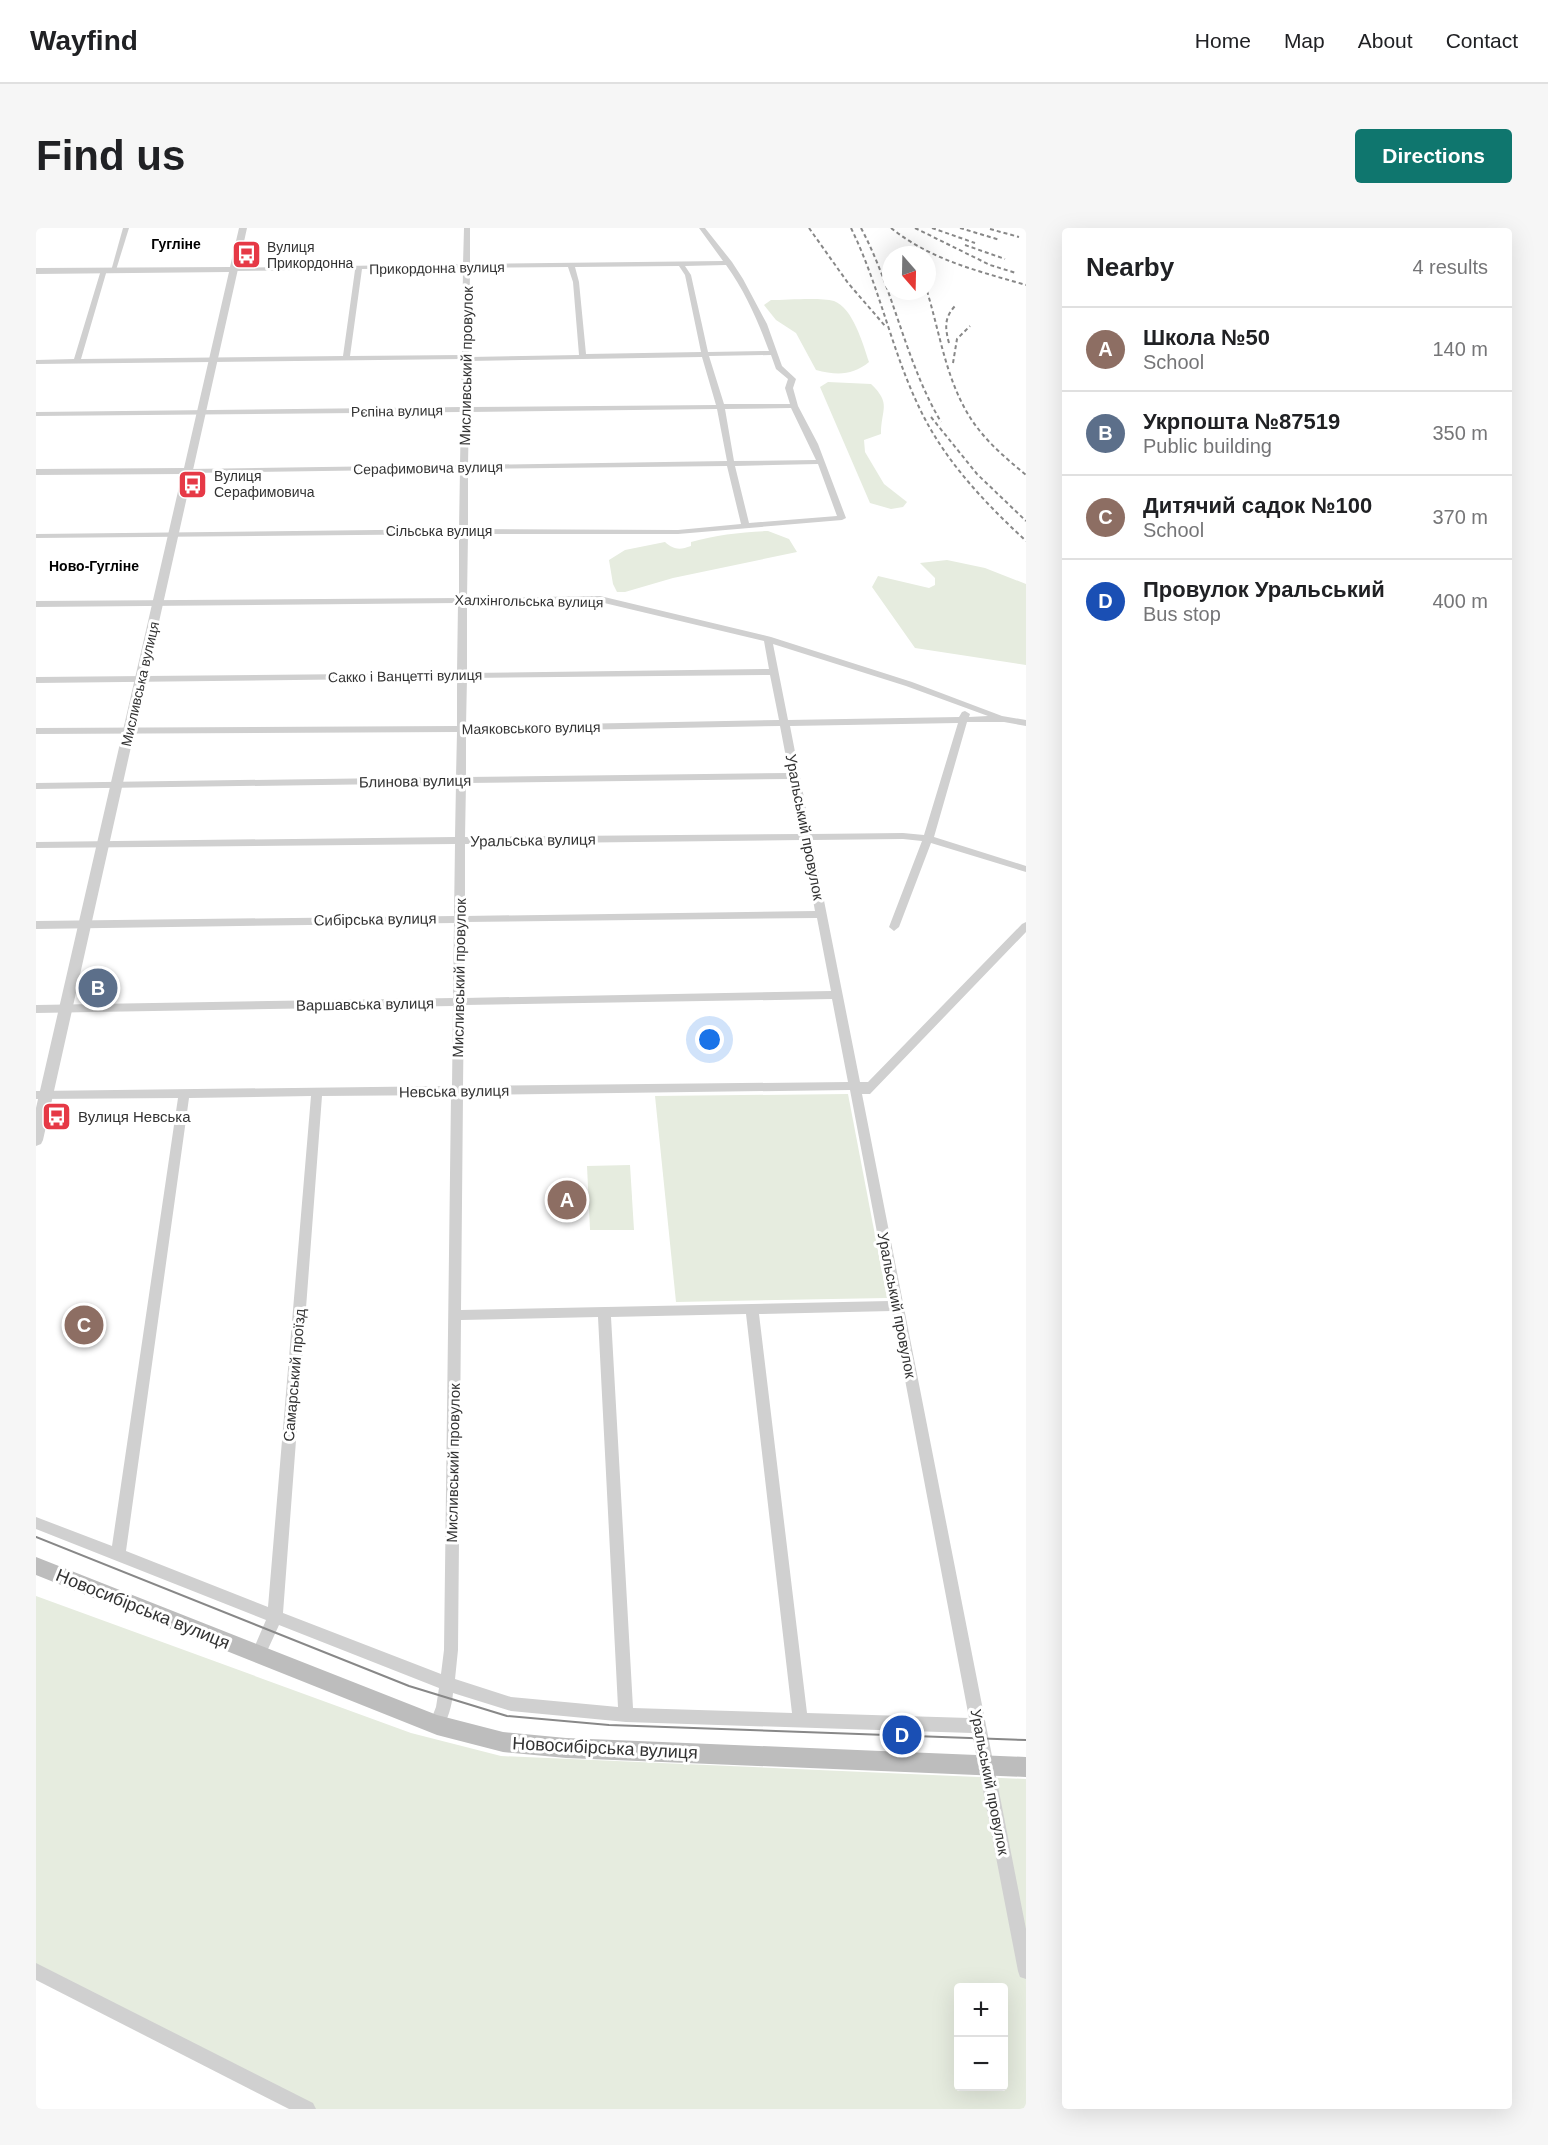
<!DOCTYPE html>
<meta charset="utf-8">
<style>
body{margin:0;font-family:Helvetica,sans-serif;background:#f6f6f6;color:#202124}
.controls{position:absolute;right:18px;bottom:18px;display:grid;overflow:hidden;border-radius:6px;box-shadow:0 6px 24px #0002}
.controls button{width:54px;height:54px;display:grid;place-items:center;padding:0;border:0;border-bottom:2px solid #e0e0e0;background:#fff;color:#202124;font:30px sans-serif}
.compass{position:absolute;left:846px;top:18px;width:54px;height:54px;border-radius:50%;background:#fff;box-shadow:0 6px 24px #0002;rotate:160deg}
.you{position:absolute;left:674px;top:812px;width:21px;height:21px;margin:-15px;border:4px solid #fff;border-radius:50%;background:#1a73e8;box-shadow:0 0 0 9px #1a73e833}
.badge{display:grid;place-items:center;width:39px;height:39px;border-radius:50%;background:#0f766e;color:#fff;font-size:20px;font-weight:700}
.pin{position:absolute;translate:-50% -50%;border:3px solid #fff;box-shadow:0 2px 6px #0006}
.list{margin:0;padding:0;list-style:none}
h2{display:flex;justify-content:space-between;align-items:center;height:78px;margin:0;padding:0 24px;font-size:26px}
h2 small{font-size:20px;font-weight:400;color:#757577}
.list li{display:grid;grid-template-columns:39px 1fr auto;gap:18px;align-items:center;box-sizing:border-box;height:84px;padding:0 24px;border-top:2px solid #e0e0e0}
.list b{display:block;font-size:22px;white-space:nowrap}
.list p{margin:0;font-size:20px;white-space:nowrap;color:#757577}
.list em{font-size:20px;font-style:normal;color:#757577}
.map{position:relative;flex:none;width:990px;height:1881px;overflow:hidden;border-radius:6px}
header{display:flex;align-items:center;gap:36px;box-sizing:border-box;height:84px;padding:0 30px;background:#fff;border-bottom:2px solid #e0e0e0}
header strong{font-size:28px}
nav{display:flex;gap:33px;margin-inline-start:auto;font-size:21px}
.intro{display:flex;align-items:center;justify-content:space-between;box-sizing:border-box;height:144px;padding:0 36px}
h1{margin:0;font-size:42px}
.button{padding:15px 27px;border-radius:6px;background:#0f766e;color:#fff;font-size:21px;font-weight:700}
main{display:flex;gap:36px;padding:0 36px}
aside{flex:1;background:#fff;border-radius:6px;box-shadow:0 6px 24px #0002}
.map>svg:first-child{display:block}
.green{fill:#e6ecdf;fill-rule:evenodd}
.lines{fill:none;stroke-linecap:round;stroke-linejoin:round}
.minor{fill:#d0d0d0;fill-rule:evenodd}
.tertiary{fill:#d0d0d0;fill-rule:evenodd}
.secondary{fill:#bdbdbd;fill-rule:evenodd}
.tram{stroke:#888;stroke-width:2}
.rail{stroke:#888;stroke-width:2;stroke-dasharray:4 3;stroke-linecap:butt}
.labels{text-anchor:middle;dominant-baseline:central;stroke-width:6;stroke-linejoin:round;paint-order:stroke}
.far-neighbourhood-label{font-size:14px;font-weight:bold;fill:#000;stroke:#fff}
.far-poi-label{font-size:14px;fill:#333;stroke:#fff;text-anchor:start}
.far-street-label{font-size:14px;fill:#333;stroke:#fff}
.street-label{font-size:15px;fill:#333;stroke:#fff}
.poi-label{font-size:15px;fill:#333;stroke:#fff;text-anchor:start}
.near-street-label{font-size:18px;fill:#333;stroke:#fff}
</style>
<header>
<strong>Wayfind</strong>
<nav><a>Home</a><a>Map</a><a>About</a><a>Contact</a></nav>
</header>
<div class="intro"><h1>Find us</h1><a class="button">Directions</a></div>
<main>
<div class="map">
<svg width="990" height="1881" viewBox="0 0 990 1881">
<rect width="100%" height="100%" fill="#fff"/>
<g class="green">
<path d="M 735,72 C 751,72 784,69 798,73 C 817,80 827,116 833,134 C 816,148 800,147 780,142 L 760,105 L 740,92 L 728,77 Z"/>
<path d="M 792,154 L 835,156 C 856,176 845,181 845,206 L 828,212 L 829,224 L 848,256 L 871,274 L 867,279 L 855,281 L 834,275 L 784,159 Z"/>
<path d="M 732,303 L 753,311 L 761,324 L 637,350 L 589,364 L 581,364 L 577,356 L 573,332 L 589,322 L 629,314 C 638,322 644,322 655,318 L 655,314 C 680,307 705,304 732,303 Z"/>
<polygon points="911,332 949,340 990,356 990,437 879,420 836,359 842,348 893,360 899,357 899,350 884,335"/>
<polygon points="812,866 851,1070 640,1074 619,868"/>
<polygon points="594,937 598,1002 554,1002 551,938"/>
<path d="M 0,1368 L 375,1505 L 465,1528 L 990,1551 L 990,1881 L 271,1881 L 0,1743 ZM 922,1760 L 968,1760 L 968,1858 L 922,1858 Z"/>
</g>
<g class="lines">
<g class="minor">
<polygon points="87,0 93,0 80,42 75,43"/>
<path d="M 428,0 L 434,0 L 434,36 L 687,33 L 663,0 L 669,0 L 696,34 L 707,51 L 731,96 L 746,138 L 760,151 L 757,160 L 762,178 L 782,216 L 810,290 L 806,292 L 642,306 L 432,306 L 431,370 L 564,368 L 735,409 L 876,454 L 966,488 L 990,492 L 990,498 L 968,494 L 931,494 L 898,609 L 990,638 L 990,644 L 895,615 L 863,699 L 858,703 L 853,699 L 886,613 L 867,611 L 776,612 L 824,854 L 832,854 L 986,696 L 990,694 L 990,704 L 834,866 L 826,866 L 990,1701 L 990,1751 L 984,1749 L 982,1743 L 936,1505 L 590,1494 L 475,1483 L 417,1465 C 416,1478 412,1490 406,1502 L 401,1504 L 396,1502 L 393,1497 L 400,1479 L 403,1460 L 243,1397 L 227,1432 L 222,1434 L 217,1432 L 215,1427 L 230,1392 L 0,1301 L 0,1289 L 76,1318 L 142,870 L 0,871 L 0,863 L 416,858 L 417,778 L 0,785 L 0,777 L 417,770 L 418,695 L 0,701 L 0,693 L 418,688 L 419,616 L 0,620 L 0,614 L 419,609 L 420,555 L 0,561 L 0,555 L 420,549 L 421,504 L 0,506 L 0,500 L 421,498 L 421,450 L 0,455 L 0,449 L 421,445 L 422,375 L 0,379 L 0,373 L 423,370 L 423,306 L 0,310 L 0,306 L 423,301 L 424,241 L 152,245 L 148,243 L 152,241 L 424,237 L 425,184 L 0,188 L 0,184 L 425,179 L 426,131 L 0,136 L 0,132 L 38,131 L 65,42 L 68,40 L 71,42 L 45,131 L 307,128 L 319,42 L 198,43 L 196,42 L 196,40 L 427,36 ZM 690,37 C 709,63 722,93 733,123 L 672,124 L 655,47 L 649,38 ZM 643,38 L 649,47 L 665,124 L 550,126 L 543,54 L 539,39 ZM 532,39 L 537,54 L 543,127 L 433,129 L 434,40 ZM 427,40 L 426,127 L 314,128 L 326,41 ZM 735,127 L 740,141 L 752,151 L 749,160 L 754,176 L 688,176 L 673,128 ZM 666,129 L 680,177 L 433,179 L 433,133 ZM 755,180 L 780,232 L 698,233 L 689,181 ZM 681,181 L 691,233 L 432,237 L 433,184 ZM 782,236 L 801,288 L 713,295 L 699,238 ZM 691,238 L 705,296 L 642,302 L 432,301 L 432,241 ZM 564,374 L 728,413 L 733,441 L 431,445 L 431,375 ZM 737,416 L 870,458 L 952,488 L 933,489 L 934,486 L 929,483 L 926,484 L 923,489 L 752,492 ZM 734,447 L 743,492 L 430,498 L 431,450 ZM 922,495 L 888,607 L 867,605 L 775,606 L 754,498 ZM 744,498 L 753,545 L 430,549 L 430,504 ZM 754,551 L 765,606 L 429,609 L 430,555 ZM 766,612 L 779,683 L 429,688 L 429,616 ZM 781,690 L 795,763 L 428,770 L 428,694 ZM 796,771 L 812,854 L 427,858 L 428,777 ZM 814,862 L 854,1073 L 425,1082 L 427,867 ZM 415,867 L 408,1422 L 405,1446 L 247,1385 L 286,868 ZM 275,868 L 232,1379 L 90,1323 L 153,870 ZM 856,1083 L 933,1490 L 771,1485 L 723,1086 ZM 710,1086 L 756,1485 L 597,1480 L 575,1089 ZM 562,1089 L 582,1479 L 475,1469 L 419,1451 L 422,1422 L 425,1092 Z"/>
<polygon points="0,1735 277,1875 280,1881 253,1881 0,1752"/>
</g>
<polygon class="tertiary" points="203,0 211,0 202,41 7,912 5,916 0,918 0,880 146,246 0,247 0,241 148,240 193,44 0,46 0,40 194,39"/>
<polygon class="secondary" points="0,1329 401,1487 467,1504 530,1510 990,1529 990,1549 530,1530 467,1524 401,1507 0,1347"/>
<polyline class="tram" points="0,1309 373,1458 471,1488 573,1497 990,1512"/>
<g class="rail">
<polyline points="773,0 812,55 850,99"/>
<path d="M 815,0 C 843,57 855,120 882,177 C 907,231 947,273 990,313"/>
<path d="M 825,0 C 858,62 869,133 905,194"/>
<path d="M 855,0 C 895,32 942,43 990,57"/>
<polyline points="879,0 954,37 980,45"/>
<polyline points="896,0 939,15"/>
<polyline points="924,0 964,12"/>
<polyline points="954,1 983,9"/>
<polyline points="929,17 969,31"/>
<path d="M 891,63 C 905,109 911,159 940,198 C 954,217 972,232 990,247"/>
<path d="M 913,115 C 909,100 908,90 919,78"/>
<polyline points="917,135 921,111 934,98"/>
<polyline points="895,189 941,246 990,293"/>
</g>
</g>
<defs>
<symbol id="bus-square" viewBox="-11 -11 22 22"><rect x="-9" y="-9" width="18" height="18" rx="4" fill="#e63946" stroke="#fff"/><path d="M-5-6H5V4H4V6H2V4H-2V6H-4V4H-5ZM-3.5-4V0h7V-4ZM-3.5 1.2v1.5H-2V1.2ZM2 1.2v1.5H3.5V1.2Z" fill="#fff"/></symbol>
</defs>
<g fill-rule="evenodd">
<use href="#bus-square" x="194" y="10" width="33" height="33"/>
<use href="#bus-square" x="140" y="240" width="33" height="33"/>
<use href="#bus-square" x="4" y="872" width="33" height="33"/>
</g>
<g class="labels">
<g class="far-neighbourhood-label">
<text x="140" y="16">Гугліне</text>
<text x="58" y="338">Ново-Гугліне</text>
</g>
<g class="far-poi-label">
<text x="231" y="19">Вулиця<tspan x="231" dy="16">Прикордонна</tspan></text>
<text x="178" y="248">Вулиця<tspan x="178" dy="16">Серафимовича</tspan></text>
</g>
<g class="far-street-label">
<text transform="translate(401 40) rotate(-1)">Прикордонна вулиця</text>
<text transform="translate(361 183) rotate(-1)">Рєпіна вулиця</text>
<text transform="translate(392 240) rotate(-1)">Серафимовича вулиця</text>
<text x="403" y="303">Сільська вулиця</text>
<text transform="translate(493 373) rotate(1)">Халхінгольська вулиця</text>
<text transform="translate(369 448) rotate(-1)">Сакко і Ванцетті вулиця</text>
<text transform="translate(104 456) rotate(-77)">Мисливська вулиця</text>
<text transform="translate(495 500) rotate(-1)">Маяковського вулиця</text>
</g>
<g class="street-label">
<text transform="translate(430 138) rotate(-89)">Мисливський провулок</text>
<text transform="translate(379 553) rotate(-1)">Блинова вулиця</text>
<text transform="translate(769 599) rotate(79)">Уральський провулок</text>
<text transform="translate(497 612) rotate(-1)">Уральська вулиця</text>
<text transform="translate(339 691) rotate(-1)">Сибірська вулиця</text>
<text transform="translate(423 750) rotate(-89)">Мисливський провулок</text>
<text transform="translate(329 776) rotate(-1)">Варшавська вулиця</text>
<text transform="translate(418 863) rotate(-1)">Невська вулиця</text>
<text transform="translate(861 1077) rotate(79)">Уральський провулок</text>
<text transform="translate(258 1147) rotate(-85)">Самарський проїзд</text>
<text transform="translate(417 1235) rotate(-89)">Мисливський провулок</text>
<text transform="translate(954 1554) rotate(79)">Уральський провулок</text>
</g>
<g class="poi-label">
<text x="42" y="888">Вулиця Невська</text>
</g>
<g class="near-street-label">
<text transform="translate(107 1381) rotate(22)">Новосибірська вулиця</text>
<text transform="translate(569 1520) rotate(3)">Новосибірська вулиця</text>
</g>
</g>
</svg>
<div class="controls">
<button>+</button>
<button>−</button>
</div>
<svg class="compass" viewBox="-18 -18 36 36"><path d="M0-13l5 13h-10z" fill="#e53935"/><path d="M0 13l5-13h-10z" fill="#757577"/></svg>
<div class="you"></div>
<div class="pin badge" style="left:531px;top:972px;background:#8d6e63">A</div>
<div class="pin badge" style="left:62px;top:760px;background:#5c6f8a">B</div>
<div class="pin badge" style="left:48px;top:1097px;background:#8d6e63">C</div>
<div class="pin badge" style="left:866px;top:1507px;background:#1a4fb4">D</div>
</div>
<aside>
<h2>Nearby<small>4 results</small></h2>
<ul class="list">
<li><span class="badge" style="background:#8d6e63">A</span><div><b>Школа №50</b><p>School</p></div><em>140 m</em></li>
<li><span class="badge" style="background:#5c6f8a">B</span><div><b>Укрпошта №87519</b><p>Public building</p></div><em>350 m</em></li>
<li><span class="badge" style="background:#8d6e63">C</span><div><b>Дитячий садок №100</b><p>School</p></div><em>370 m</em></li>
<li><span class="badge" style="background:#1a4fb4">D</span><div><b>Провулок Уральський</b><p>Bus stop</p></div><em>400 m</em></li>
</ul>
</aside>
</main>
